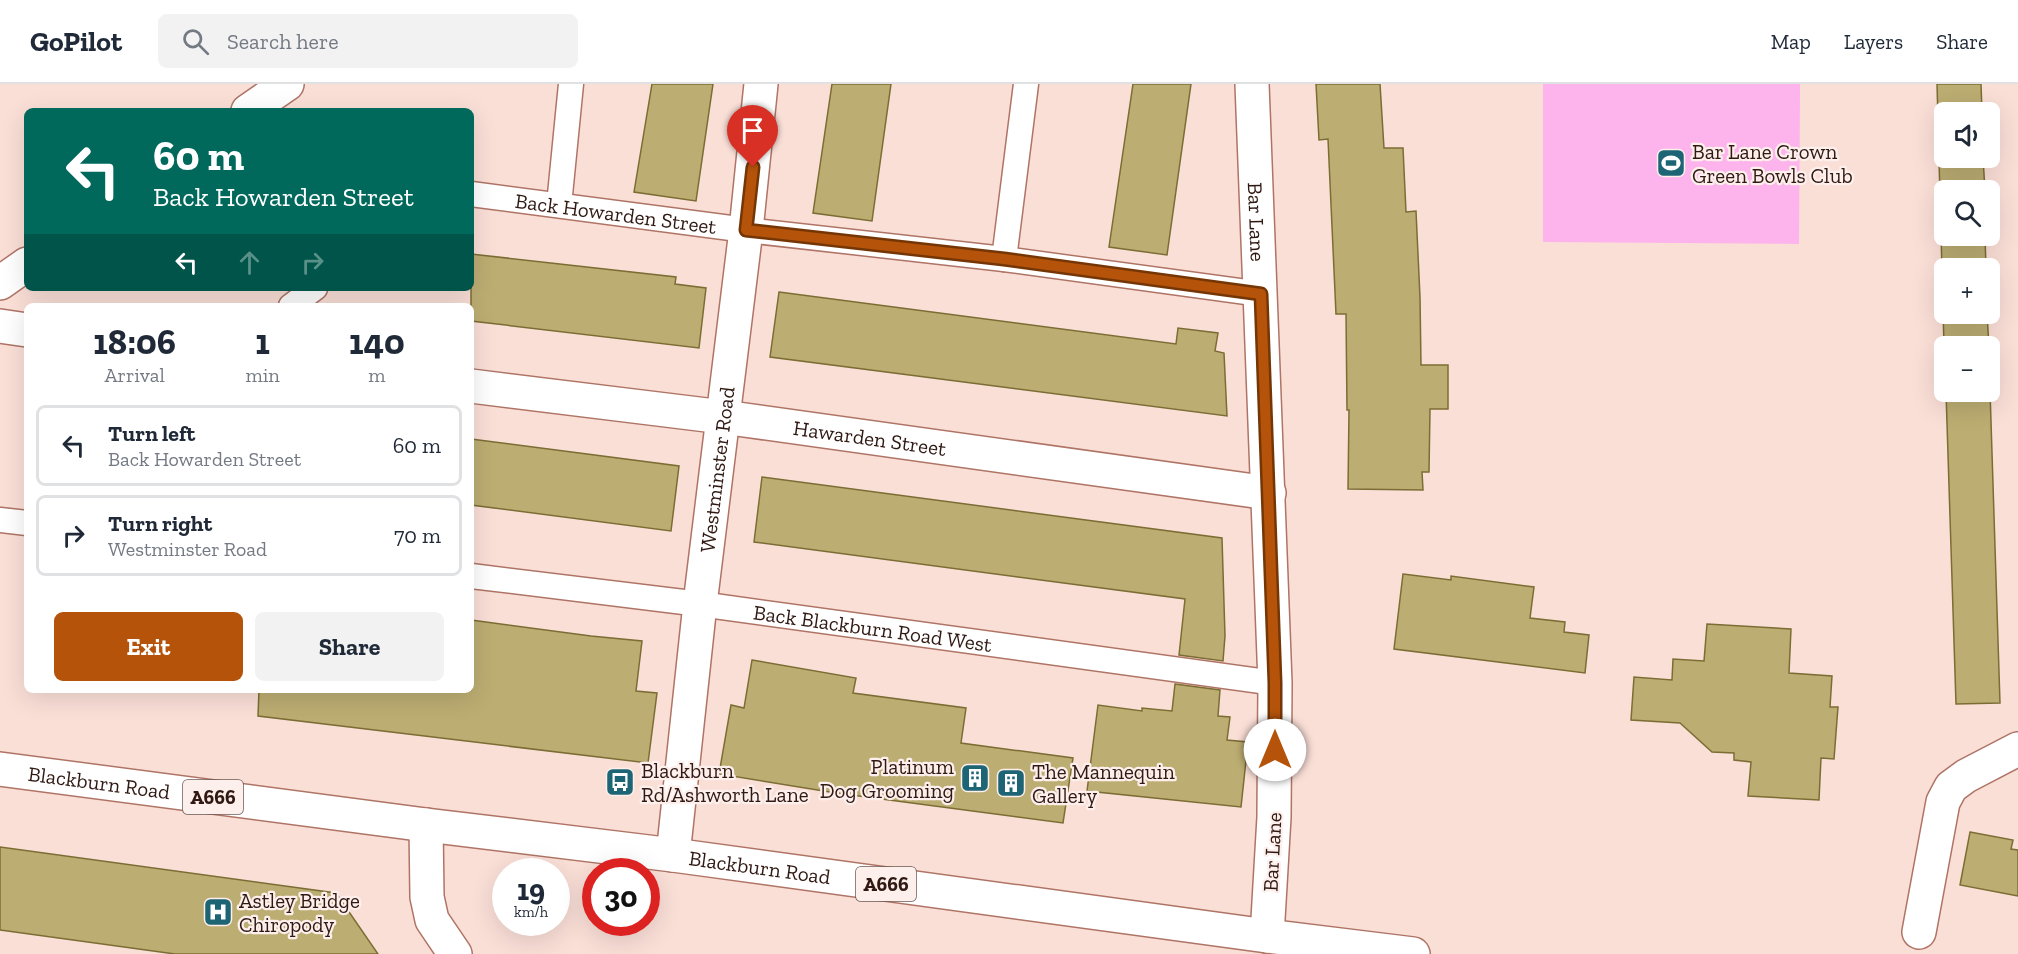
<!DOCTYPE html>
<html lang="en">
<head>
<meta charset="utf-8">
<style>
  body { margin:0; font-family:"Zilla Slab",serif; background:#f2f2f3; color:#1f2937; height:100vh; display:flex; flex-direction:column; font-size:22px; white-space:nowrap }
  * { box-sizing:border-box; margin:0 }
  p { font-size:20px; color:#747a83 }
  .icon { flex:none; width:33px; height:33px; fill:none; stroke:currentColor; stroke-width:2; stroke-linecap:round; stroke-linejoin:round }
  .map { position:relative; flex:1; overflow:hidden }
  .panel { position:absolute; left:24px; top:219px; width:450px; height:390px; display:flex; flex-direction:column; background:#fff; border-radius:9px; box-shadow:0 6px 24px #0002 }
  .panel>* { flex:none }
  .guide { position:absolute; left:24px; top:24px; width:450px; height:183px; border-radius:9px; box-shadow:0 6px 24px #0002; background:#00695c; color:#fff; overflow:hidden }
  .fabs { position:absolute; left:1934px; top:18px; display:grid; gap:12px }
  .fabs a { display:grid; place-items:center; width:66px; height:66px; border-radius:9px; background:#fff; box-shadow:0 6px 24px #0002; font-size:30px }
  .speed { position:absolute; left:492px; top:774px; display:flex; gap:12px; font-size:30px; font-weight:700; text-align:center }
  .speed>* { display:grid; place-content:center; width:78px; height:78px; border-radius:50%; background:#fff; box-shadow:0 6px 24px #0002; line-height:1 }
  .speed small { font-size:15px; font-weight:400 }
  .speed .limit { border:9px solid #d22; background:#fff; color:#111 }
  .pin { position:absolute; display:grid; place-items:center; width:51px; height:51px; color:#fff; margin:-62px -26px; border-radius:50% 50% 50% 0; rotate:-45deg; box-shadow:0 0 6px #0007 }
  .pin .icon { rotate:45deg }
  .me { position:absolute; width:66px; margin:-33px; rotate:0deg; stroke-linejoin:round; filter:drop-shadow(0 0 4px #0008) }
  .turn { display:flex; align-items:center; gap:21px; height:126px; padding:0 30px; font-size:27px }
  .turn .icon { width:78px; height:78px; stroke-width:2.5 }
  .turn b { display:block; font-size:42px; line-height:51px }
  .lanes { display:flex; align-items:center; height:57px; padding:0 30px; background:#0003; justify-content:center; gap:30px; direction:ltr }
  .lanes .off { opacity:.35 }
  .eta { display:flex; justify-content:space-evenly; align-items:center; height:102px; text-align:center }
  .eta b { font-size:36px; font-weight:800; line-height:42px }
  .cta { display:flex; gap:12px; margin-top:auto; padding:12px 30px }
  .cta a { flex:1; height:69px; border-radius:9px; background:#b45309; color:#fff; font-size:24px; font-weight:800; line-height:69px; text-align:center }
  .cta a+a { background:#f2f2f3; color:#1f2937 }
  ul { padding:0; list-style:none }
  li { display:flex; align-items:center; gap:18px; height:81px; margin:0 12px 9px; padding:0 18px; border:3px solid #e0e1e3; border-radius:9px }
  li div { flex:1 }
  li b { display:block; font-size:22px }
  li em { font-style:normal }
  header { display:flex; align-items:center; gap:36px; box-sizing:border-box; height:84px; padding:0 30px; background:#fff; border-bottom:2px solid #e0e1e3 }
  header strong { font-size:28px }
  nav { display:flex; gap:33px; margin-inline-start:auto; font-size:21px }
  .search { width:420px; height:54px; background:#f2f2f3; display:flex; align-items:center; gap:15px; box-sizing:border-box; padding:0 21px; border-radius:9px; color:#747a83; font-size:22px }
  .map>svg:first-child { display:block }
  .green { fill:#fdb3ec }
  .building { fill:#bcad72; stroke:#7c6d34; stroke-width:1.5 }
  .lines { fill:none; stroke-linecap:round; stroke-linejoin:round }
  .service-casing { stroke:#af7465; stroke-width:27 }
  .minor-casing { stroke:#af7465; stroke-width:36 }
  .trunk-casing { stroke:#af7465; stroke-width:36 }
  .service { stroke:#fff; stroke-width:24 }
  .minor { stroke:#fff; stroke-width:33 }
  .trunk { stroke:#fff; stroke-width:33 }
  .route-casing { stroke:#753606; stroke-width:15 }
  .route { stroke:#b45309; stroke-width:10 }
  .labels { text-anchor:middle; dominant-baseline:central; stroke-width:4.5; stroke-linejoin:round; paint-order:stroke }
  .shield { fill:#fdefec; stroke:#6e5954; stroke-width:1.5 }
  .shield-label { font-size:20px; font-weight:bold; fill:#301913 }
  .poi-label { font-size:21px; fill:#301913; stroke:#fdefec; text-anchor:start }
  .street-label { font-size:21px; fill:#301913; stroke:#fdefec }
</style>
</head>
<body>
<header>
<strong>GoPilot</strong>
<div class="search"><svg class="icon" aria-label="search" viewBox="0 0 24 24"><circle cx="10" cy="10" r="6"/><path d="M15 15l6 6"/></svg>Search here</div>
<nav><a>Map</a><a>Layers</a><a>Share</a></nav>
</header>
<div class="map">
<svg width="2018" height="870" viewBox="0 0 2018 870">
  <rect width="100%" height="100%" fill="#fadfd7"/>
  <!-- green -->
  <polygon class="green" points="1543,0 1800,0 1799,160 1543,158"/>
  <!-- building -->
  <g class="building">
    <polygon points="652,0 713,0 696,117 634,108"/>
    <polygon points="832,0 891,0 872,137 813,129"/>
    <polygon points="1133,0 1191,0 1167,171 1109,163"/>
    <polygon points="1316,0 1380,0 1384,64 1403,64 1406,128 1416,127 1420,213 1421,281 1448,281 1448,325 1430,325 1429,388 1422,388 1423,406 1348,405 1349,326 1347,326 1346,230 1336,230 1328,55 1319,56"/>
    <polygon points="1937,0 1981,0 1982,28 1944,28 1944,74 1983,74 1985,106 1944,106 1944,152 1985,152 1986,184 1944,184 1944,230 1987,230 1989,262 1944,262"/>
    <polygon points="471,170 676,193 675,200 706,204 699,264 471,237"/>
    <polygon points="779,208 1176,260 1178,244 1218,249 1215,267 1224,269 1227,332 770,273"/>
    <polygon points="1989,275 2000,619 1956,620 1946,308 1989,308"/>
    <polygon points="471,355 679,382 671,447 471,421"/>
    <polygon points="762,393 1222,454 1225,552 1223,577 1179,571 1185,515 754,458"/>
    <polygon points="1403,490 1451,496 1451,492 1534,503 1530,534 1565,538 1564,548 1589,551 1585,589 1394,565"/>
    <polygon points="471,536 591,552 642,557 636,607 657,609 648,679 258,632 259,606 471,606"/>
    <polygon points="1707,540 1791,545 1789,589 1832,592 1830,623 1838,623 1834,675 1821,674 1819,716 1748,712 1751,678 1734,676 1734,669 1712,668 1680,639 1631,636 1634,593 1672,596 1673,575 1704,577"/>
    <polygon points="752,576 856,594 853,609 966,624 961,659 1073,674 1063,739 836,709 719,690 731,621 744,624"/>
    <polygon points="1175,600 1220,606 1218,632 1230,633 1227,656 1248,658 1241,723 1087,707 1098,621 1142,627 1142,624 1172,627"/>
    <polygon points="1970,748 2013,756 2011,765 2018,766 2018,812 1960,801"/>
    <polygon points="0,763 336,809 378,870 175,870 0,846"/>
  </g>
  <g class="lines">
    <!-- service casing -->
    <g class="service-casing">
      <g id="service">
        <path id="s1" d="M471 110 746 146 1004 175 1261 210"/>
        <polyline points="559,121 571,0"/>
        <polyline points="1004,175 1026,0"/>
        <polyline points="291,222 315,204"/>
        <polyline points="0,436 27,439"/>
        <path id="s2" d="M471 492 700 520 1275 599"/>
      </g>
    </g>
    <!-- minor casing -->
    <g class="minor-casing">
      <g id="minor">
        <path id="s3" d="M1252 0 1275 599 1274 733 1267 852"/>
        <polyline points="248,27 287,0"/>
        <polyline points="0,199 27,180"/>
        <polyline points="0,242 27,246"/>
        <path id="s4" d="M471 302 723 333 1269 409"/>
        <polyline points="426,741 427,813 432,836 455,870"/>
        <path id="s5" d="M673 771 700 520 746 146 761 0"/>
        <polyline points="1919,848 1943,718 1951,703 1966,692 2018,665"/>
      </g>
    </g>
    <!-- trunk casing -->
    <g class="trunk-casing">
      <g id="trunk">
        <path id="s6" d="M0 685 426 741 673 771 1267 852 1413 870"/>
      </g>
    </g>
    <!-- service -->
    <use href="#service" class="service"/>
    <!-- minor -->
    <use href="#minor" class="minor"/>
    <!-- trunk -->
    <use href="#trunk" class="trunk"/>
  </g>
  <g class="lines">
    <!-- route casing -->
    <g class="route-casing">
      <polyline id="route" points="753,83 746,146 1004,175 1261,210 1275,599 1275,666"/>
    </g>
    <!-- route -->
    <use href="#route" class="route"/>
  </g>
  <!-- icons -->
  <defs>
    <g id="stadium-square" transform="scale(1.5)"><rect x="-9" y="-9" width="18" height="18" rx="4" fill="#1d6574" stroke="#fdefec"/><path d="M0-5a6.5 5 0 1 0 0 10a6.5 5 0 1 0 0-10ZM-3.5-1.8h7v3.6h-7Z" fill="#fff"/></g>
    <g id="building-square" transform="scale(1.5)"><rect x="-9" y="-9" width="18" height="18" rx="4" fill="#1d6574" stroke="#fdefec"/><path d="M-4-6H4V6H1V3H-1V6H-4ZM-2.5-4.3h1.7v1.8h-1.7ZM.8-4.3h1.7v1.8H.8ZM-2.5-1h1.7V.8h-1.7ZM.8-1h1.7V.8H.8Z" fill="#fff"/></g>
    <g id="bus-square" transform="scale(1.5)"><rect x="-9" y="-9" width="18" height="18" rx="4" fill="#1d6574" stroke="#fdefec"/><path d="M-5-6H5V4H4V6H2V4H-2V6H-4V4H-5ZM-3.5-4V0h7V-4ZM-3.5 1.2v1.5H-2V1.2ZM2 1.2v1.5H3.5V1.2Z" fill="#fff"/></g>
    <g id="hospital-square" transform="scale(1.5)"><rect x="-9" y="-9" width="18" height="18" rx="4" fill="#1d6574" stroke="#fdefec"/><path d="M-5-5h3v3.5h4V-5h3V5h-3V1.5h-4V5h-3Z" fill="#fff"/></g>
  </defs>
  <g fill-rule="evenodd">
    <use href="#stadium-square" x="1671" y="79"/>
    <use href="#building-square" x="975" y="694"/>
    <use href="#bus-square" x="620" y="698"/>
    <use href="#building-square" x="1011" y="699"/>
    <use href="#hospital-square" x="218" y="828"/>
  </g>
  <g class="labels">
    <!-- shield labels -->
    <g class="shield">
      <rect x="183" y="696" width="60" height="34" rx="4.5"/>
      <rect x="856" y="783" width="60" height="34" rx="4.5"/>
    </g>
    <g class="shield-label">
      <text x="213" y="713">A666</text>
      <text x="886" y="800">A666</text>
    </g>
    <!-- poi labels -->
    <g class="poi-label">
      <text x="1692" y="67">Bar Lane Crown<tspan x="1692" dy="24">Green Bowls Club</tspan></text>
      <text x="954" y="682" text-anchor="end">Platinum<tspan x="954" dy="24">Dog Grooming</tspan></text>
      <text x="641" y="686">Blackburn<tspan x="641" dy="24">Rd/Ashworth Lane</tspan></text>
      <text x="1032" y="687">The Mannequin<tspan x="1032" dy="24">Gallery</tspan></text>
      <text x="239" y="816">Astley Bridge<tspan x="239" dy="24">Chiropody</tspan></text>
    </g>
    <!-- street labels -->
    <g class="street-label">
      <text stroke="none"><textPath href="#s1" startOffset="146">Back Howarden Street</textPath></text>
      <text stroke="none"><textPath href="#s3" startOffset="138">Bar Lane</textPath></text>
      <text stroke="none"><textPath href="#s4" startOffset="402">Hawarden Street</textPath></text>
      <text stroke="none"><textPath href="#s5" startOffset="388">Westminster Road</textPath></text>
      <text stroke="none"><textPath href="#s2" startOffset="405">Back Blackburn Road West</textPath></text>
      <text stroke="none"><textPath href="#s6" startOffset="100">Blackburn Road</textPath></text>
      <text transform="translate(1272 768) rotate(-87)">Bar Lane</text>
      <text stroke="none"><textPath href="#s6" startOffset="766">Blackburn Road</textPath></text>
    </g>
  </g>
</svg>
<div class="fabs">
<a><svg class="icon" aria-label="sound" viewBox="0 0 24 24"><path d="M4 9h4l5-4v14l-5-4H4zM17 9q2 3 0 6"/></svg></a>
<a><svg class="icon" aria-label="search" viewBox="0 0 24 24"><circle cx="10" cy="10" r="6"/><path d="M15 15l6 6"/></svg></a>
<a>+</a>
<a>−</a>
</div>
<div class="speed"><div>19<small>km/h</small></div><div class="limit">30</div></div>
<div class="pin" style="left:753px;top:83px;background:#d93025"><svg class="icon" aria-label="arrive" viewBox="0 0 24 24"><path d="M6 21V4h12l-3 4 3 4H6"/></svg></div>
<svg class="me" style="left:1275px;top:666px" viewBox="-20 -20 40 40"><circle r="19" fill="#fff"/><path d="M0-13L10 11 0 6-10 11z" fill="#b45309"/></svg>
<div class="guide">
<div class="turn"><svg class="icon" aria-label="left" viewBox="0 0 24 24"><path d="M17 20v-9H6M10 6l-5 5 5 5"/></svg><div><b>60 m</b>Back Howarden Street</div></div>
<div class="lanes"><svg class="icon" aria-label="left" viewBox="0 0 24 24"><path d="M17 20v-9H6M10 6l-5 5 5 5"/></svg><svg class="icon off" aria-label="ahead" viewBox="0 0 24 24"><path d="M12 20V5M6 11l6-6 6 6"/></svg><svg class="icon off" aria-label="right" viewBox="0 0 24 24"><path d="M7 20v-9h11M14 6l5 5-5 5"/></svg></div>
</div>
<section class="panel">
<div class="eta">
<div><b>18:06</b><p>Arrival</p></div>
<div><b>1</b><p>min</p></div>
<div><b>140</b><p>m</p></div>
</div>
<ul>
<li><svg class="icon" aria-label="left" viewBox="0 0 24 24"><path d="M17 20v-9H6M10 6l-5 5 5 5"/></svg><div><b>Turn left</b><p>Back Howarden Street</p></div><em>60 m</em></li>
<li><svg class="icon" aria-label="right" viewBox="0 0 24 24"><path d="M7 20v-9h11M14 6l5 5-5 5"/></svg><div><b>Turn right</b><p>Westminster Road</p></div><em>70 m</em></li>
</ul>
<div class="cta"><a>Exit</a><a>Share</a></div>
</section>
</div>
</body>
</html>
